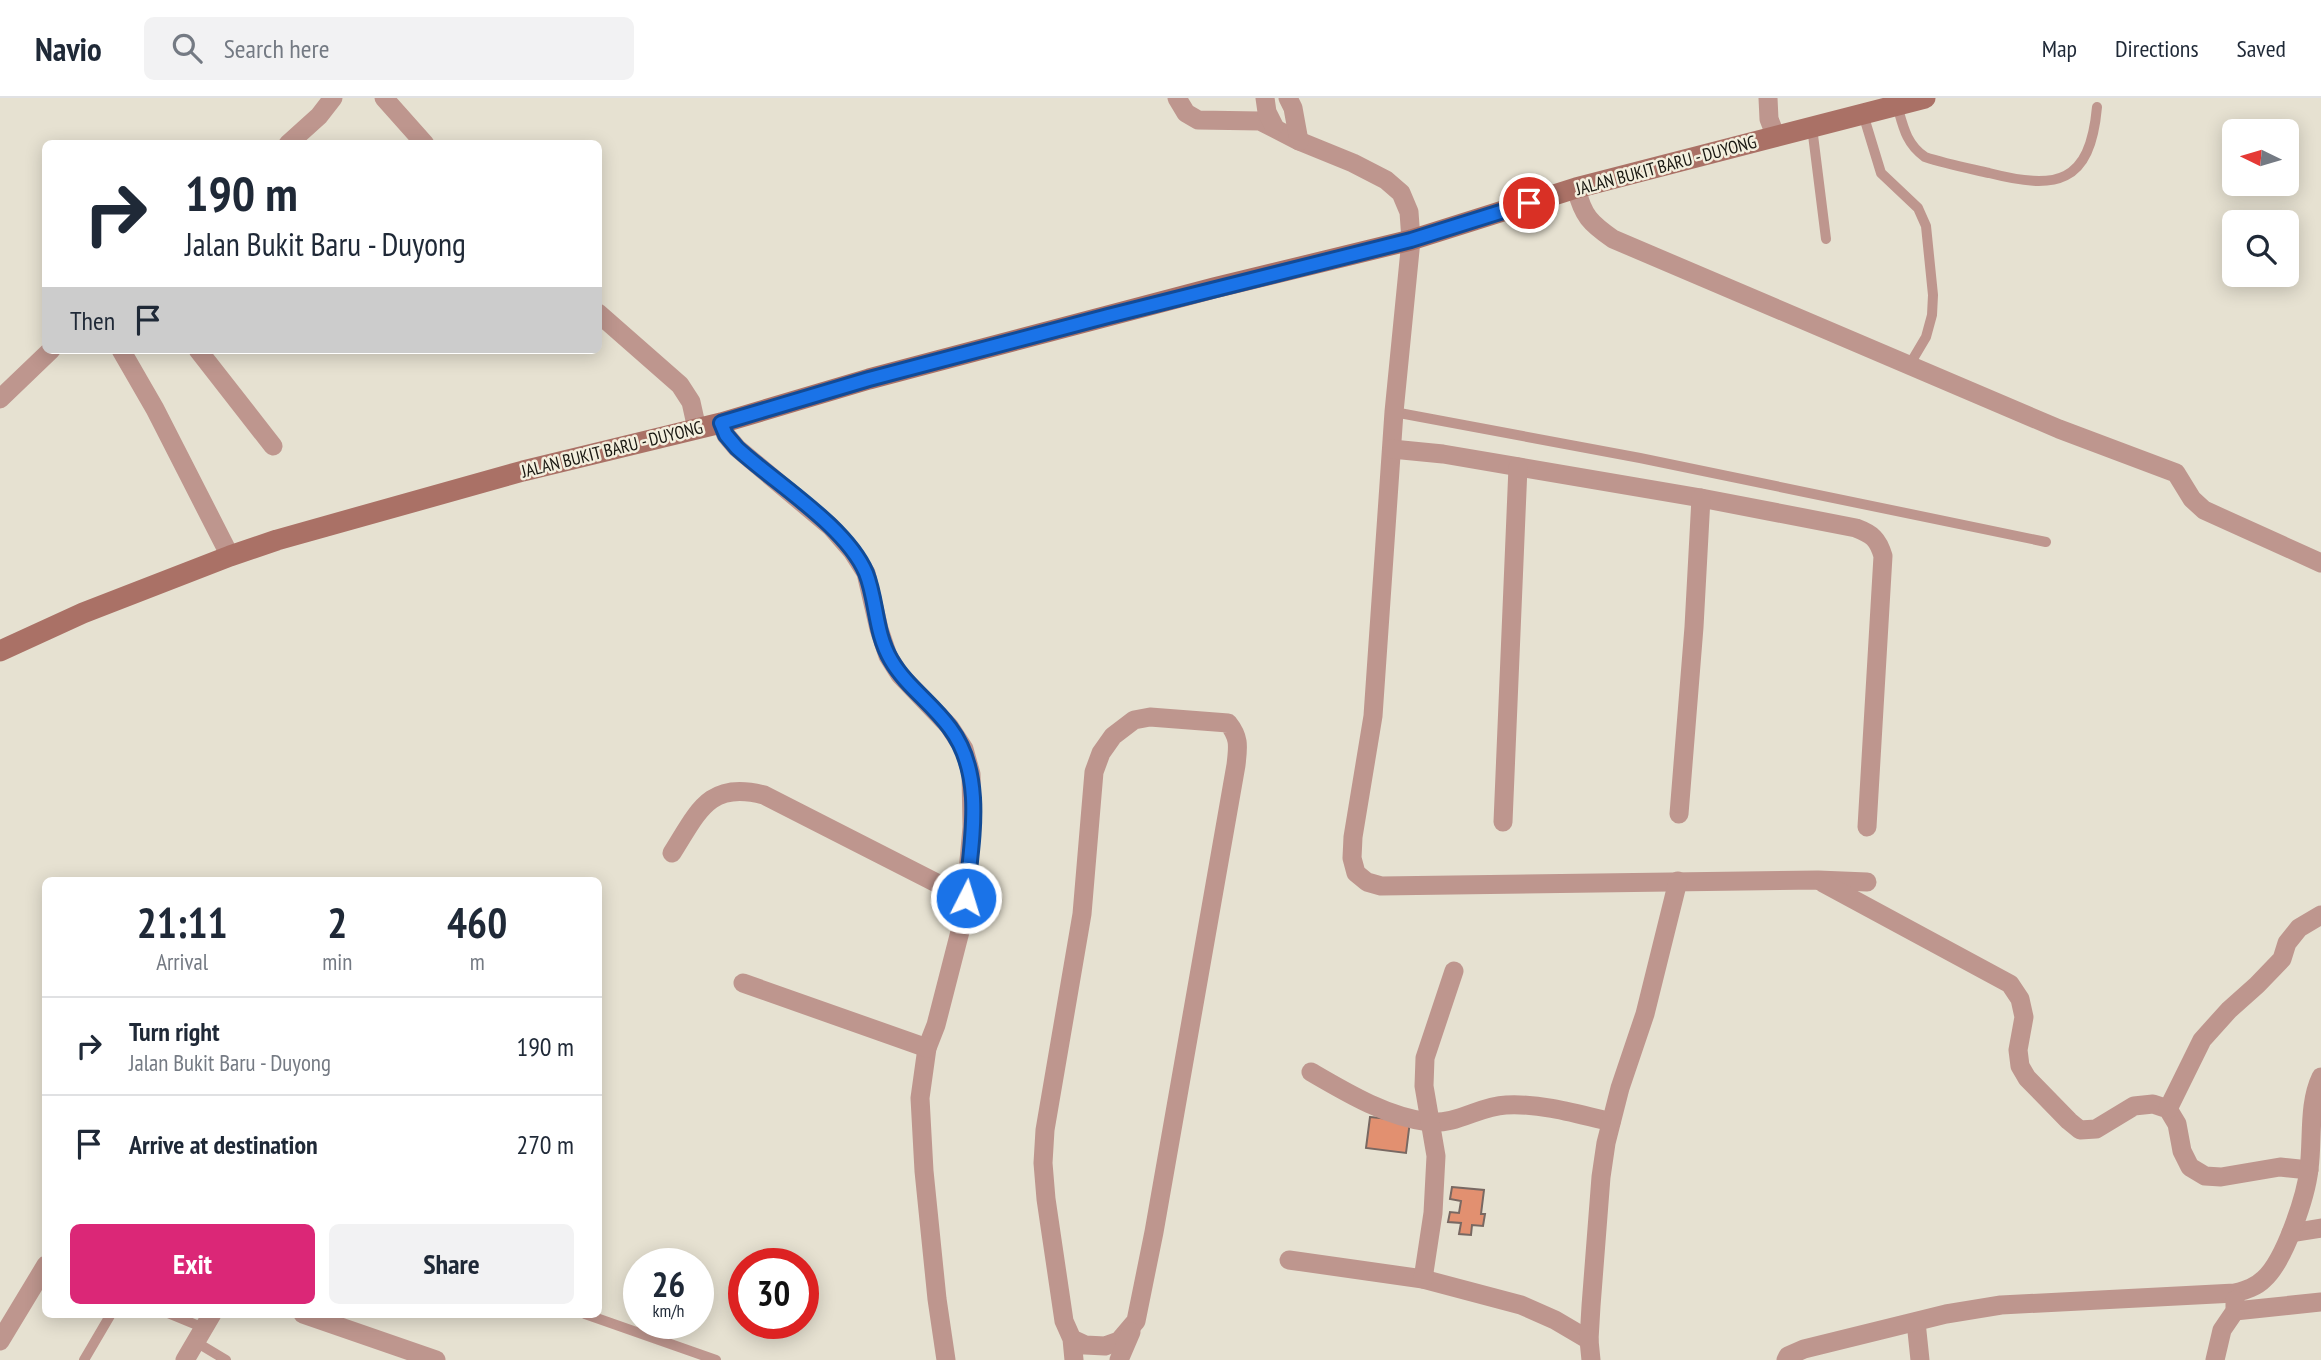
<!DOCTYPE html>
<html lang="en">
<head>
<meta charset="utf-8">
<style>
  body { margin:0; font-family:"PT Sans Narrow",sans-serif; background:#f2f2f3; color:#1f2937; height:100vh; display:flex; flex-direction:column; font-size:26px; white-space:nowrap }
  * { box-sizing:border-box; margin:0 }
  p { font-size:23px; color:#747a83 }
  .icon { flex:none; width:38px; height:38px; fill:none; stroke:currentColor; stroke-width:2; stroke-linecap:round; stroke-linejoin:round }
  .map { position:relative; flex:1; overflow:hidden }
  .panel { position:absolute; left:42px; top:779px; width:560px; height:441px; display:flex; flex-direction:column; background:#fff; border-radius:10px; box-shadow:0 4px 18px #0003 }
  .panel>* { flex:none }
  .hud { position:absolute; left:42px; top:42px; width:560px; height:214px; border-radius:10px; box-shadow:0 4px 18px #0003; background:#fff; color:#1f2937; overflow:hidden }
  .needle { width:46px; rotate:275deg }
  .fabs { position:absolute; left:2222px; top:21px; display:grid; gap:14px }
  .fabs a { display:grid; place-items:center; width:77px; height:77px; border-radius:10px; background:#fff; box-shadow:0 4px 18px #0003; font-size:35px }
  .speed { position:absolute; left:623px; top:1150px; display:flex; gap:14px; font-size:35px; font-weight:700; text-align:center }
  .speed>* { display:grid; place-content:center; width:91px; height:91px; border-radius:50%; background:#fff; box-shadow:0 4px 18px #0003; line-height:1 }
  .speed small { font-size:18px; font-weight:400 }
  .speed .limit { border:10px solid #d22; background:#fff; color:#111 }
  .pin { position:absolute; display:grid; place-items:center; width:60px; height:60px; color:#fff; margin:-30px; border:4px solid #fff; border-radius:50%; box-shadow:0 2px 7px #0007 }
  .me { position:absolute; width:77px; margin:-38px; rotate:5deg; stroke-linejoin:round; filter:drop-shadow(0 0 5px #0008) }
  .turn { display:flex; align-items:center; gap:24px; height:147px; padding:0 28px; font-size:32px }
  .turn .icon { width:91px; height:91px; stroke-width:2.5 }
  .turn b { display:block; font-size:49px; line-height:60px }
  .then { display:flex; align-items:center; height:66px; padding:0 28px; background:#0003; gap:14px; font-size:26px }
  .eta { display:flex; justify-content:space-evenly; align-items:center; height:119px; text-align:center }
  .eta b { font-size:42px; font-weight:700; line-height:49px }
  .cta { display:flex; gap:14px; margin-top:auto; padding:14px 28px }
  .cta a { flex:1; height:80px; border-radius:10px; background:#db2777; color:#fff; font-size:28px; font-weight:700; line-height:80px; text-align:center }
  .cta a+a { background:#f2f2f3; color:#1f2937 }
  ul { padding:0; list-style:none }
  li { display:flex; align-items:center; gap:21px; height:98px; padding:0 28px; border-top:2px solid #e0e1e3 }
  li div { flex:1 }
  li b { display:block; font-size:26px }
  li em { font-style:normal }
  header { display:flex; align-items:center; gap:42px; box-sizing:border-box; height:98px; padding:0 35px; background:#fff; border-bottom:2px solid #e0e1e3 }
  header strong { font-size:33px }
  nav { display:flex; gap:38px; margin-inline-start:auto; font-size:24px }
  .search { width:490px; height:63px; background:#f2f2f3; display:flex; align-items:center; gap:18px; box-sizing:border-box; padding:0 24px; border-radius:10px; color:#747a83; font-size:26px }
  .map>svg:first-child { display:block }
  .building { fill:#e29070; stroke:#786862; stroke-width:2 }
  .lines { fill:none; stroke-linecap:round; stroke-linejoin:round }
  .lane { stroke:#be968e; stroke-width:10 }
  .street { stroke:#be968e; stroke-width:19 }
  .secondary { stroke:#aa7166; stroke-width:21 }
  .route-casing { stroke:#114b97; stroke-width:18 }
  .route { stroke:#1a73e8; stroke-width:12 }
  .labels { text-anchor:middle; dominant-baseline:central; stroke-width:5; stroke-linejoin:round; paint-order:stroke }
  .street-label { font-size:18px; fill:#191711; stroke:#f3efde }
</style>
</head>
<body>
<header>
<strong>Navio</strong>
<div class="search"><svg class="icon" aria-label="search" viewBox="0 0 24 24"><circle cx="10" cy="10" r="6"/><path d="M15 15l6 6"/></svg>Search here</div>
<nav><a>Map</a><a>Directions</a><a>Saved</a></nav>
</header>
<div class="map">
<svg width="2321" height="1262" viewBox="0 0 2321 1262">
  <rect width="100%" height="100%" fill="#e6e1d1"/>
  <!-- building -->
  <g class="building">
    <polygon points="1370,1019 1410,1023 1406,1055 1366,1050"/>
    <polygon points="1452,1089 1484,1092 1481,1116 1485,1116 1483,1128 1472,1127 1471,1137 1459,1136 1461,1125 1448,1124 1450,1114 1459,1115 1461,1103 1450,1101"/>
  </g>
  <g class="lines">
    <!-- lane -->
    <g class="lane">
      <path d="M1897 7C1903 28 1906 46 1925 59 1946 66 1967 70 1989 75 2056 92 2090 87 2097 9"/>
      <polyline points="1863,16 1881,75 1918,110 1926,128 1933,197 1932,217 1926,239 1910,266"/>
      <polyline points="1812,29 1826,141"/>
      <polyline points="1394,314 1640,360 2046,444"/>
      <polyline points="170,1216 204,1230"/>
      <polyline points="585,1216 716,1262"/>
      <polyline points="196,1244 226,1262"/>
      <polyline points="84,1262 111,1216"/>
    </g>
    <!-- street -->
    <g class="street">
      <polyline points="384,0 425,46"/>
      <polyline points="1177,0 1186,15 1198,22 1260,23 1299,43 1353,65 1386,82 1401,95 1409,114 1411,142 1394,314 1373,618 1353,739 1352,760 1356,775 1367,784 1381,788 1818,782 1867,784"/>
      <polyline points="1265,0 1267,14 1274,28"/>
      <polyline points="1288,0 1293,10 1299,43"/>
      <polyline points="1768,0 1769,21 1776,39"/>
      <polyline points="288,46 319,18 333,0"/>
      <path d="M1576 90C1583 118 1590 125 1613 141L2059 331 2176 375 2192 401 2204 412 2321 465"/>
      <polyline points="598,215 680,287 691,304 697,331"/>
      <polyline points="121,252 155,311 230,458"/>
      <polyline points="198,252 273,348"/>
      <polyline points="0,301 51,252"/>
      <polyline points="721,325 726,337 737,350 831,429 852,453 866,475 879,531 888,558 900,577 949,628 964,651 971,676 972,729 964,818 936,927 927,950 920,1000 924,1073 937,1201 946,1262"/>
      <path d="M1392 351 1443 356 1701 400 1856 430C1872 436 1878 441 1883 458L1867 729"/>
      <polyline points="1679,716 1694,529 1701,400"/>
      <polyline points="1503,724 1518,369"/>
      <path d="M672 755C698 714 709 682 764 697L966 800"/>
      <polyline points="1823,785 2010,886 2020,901 2024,919 2018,952 2020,968 2027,980 2069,1023 2080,1032 2096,1031 2134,1008 2153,1006 2168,1011 2177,1026 2182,1053 2190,1069 2205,1078 2221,1079 2280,1069 2309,1072"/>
      <polyline points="743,885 927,950"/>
      <path d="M1311 974C1347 995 1387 1019 1429 1024 1457 1027 1479 1008 1506 1007 1541 1005 1578 1016 1611 1024"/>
      <polyline points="2168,1011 2202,942 2229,912 2257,887 2282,861 2287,845 2299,830 2321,817"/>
      <polyline points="2291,1135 2321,1130"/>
      <polyline points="1289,1162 1423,1181 1521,1207 1555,1222 1589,1242"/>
      <polyline points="1423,1181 1433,1115 1436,1058 1424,988 1425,960 1454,873"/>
      <polyline points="2235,1213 2321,1204"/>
      <polyline points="303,1216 436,1262"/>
      <polyline points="1916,1224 1920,1262"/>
      <path d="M1072 1241 1085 1247 1105 1248 1119 1243 1136 1223 1154 1134 1236 667C1238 649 1240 640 1228 625L1150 619 1134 622 1113 638 1101 655 1094 674 1082 816 1045 1032 1043 1065 1046 1101 1064 1223 1072 1241 1074 1262"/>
      <polyline points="0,1243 46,1167"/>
      <polyline points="185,1262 212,1216"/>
      <polyline points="1119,1262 1131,1234"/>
      <polyline points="1591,1262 1589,1242 1591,1208 1601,1079 1606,1045 1620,990 1645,916 1678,783"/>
      <path d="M1786 1262 1788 1258 1804 1251 1946 1216 2001 1207 2235 1195C2246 1192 2256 1189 2264 1181 2285 1162 2306 1098 2309 1071 2313 1041 2308 1006 2321 979"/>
      <polyline points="2215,1262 2222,1232 2235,1213 2235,1202"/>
    </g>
    <!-- secondary -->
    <polyline class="secondary" points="0,553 83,515 230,458 277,442 523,373 721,325 869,281 1214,190 1411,142 1576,90 1925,0"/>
  </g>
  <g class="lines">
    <!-- route casing -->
    <g class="route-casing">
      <path id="route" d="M966 800C971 745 986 678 950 630 932 605 906 588 891 562 875 535 877 503 866 475 846 428 775 385 737 350L726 337 721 325 869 281 1108 218 1411 142 1529 105"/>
    </g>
    <!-- route -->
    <use href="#route" class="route"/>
  </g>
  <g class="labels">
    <!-- street labels -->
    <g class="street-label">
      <text transform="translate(1666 67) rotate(-15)">JALAN BUKIT BARU - DUYONG</text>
      <text transform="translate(612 351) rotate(-14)">JALAN BUKIT BARU - DUYONG</text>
    </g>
  </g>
</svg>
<div class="fabs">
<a><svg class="needle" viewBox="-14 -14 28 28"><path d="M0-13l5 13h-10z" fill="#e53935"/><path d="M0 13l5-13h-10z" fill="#747a83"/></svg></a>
<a><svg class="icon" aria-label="search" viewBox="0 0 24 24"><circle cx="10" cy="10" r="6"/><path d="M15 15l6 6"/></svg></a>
</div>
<div class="speed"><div>26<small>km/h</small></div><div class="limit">30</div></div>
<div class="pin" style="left:1529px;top:105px;background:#d93025"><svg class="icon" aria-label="arrive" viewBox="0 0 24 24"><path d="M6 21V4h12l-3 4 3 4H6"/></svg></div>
<svg class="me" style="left:966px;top:800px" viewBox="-20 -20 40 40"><circle r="17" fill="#1a73e8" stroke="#fff" stroke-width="3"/><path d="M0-11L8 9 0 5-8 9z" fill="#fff"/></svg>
<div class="hud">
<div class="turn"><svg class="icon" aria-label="right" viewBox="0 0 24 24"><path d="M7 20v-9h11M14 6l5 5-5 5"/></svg><div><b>190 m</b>Jalan Bukit Baru - Duyong</div></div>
<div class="then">Then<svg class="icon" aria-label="arrive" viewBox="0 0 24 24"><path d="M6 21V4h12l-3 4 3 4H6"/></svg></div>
</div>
<section class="panel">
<div class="eta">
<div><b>21:11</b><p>Arrival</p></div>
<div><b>2</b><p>min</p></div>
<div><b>460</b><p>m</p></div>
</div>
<ul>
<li><svg class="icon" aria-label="right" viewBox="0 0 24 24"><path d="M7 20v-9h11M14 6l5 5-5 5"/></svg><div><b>Turn right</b><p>Jalan Bukit Baru - Duyong</p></div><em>190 m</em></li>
<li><svg class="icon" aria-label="arrive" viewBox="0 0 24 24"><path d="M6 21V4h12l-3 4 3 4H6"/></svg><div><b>Arrive at destination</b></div><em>270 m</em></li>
</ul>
<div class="cta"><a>Exit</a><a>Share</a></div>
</section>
</div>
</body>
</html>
